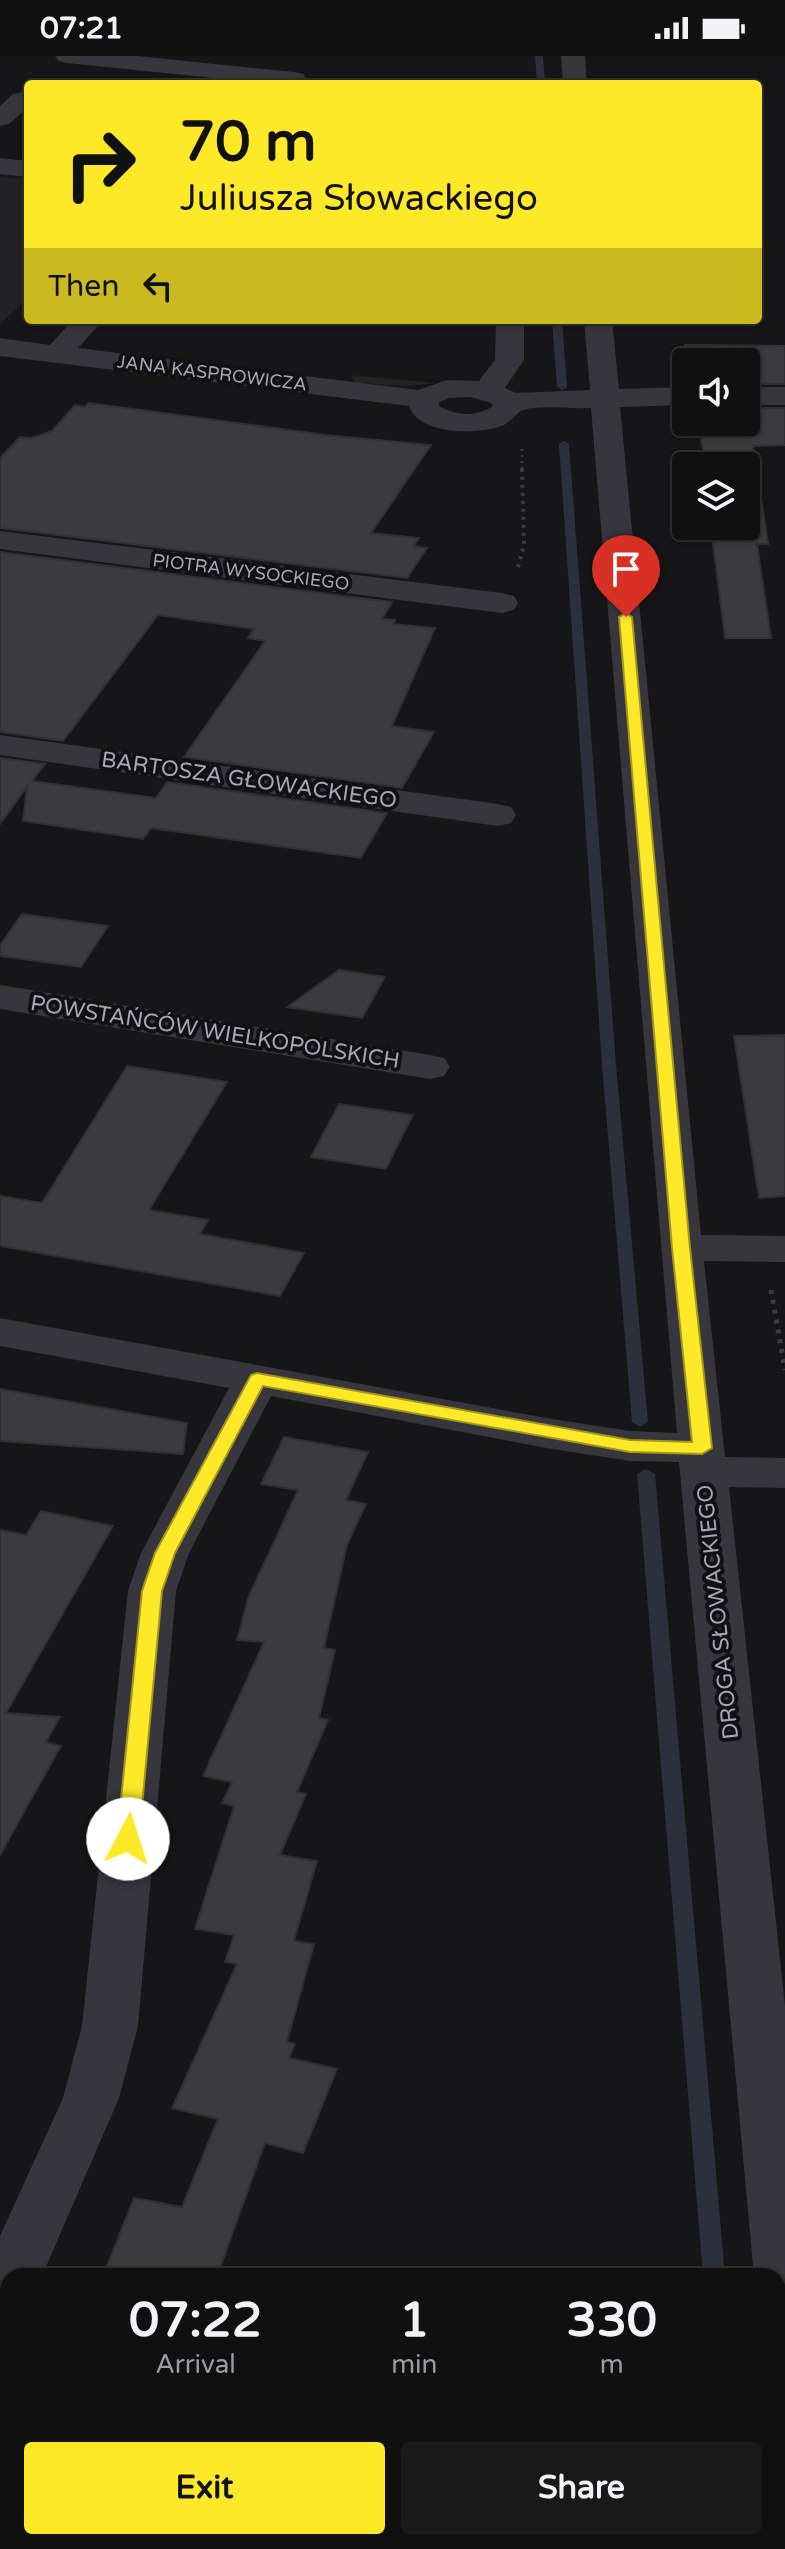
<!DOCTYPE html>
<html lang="en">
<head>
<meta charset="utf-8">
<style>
  body { margin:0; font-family:"Varela Round",sans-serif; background:#19191a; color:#f1f3f6; height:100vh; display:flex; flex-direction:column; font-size:30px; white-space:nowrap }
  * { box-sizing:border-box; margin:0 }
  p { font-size:26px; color:#9c9d9f }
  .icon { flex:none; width:44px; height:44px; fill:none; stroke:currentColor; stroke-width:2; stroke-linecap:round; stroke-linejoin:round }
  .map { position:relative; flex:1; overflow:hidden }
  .sheet { position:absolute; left:0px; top:2212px; width:786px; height:282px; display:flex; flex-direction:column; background:#101011; border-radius:24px 24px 0 0; box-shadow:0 2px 6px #0004,0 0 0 2px #303031 }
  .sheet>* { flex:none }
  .guide { position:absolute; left:24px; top:24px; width:738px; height:244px; border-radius:8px; box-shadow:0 2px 6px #0004,0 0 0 2px #303031; background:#fde928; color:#111; overflow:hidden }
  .tools { position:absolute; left:672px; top:292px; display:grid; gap:16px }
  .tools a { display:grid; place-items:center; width:88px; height:88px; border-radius:8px; background:#101011; box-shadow:0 2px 6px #0004,0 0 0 2px #303031; font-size:40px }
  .pin { position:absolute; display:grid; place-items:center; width:68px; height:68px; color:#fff; margin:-82px -34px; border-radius:50% 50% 50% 0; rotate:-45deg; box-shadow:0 0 8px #0007 }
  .pin .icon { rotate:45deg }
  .me { position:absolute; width:88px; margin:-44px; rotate:5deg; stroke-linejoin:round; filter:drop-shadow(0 0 6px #0008) }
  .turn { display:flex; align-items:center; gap:28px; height:168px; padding:0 24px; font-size:36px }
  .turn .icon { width:104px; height:104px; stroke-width:2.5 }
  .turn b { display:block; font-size:56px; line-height:68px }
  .then { display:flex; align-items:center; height:76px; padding:0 24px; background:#0003; gap:16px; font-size:30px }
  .eta { display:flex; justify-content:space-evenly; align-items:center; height:136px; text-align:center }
  .eta b { font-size:48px; font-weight:800; line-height:56px }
  .primary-button { display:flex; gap:16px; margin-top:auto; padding:16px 24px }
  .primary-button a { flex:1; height:92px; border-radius:8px; background:#fde928; color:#111; font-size:32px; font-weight:800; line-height:92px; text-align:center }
  .primary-button a+a { background:#19191a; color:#f1f3f6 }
  .status { display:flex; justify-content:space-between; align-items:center; height:56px; padding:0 40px; background:#101011; direction:ltr }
  .status svg { height:22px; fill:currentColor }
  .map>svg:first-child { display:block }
  .built { fill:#222124 }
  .green { fill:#1d2620 }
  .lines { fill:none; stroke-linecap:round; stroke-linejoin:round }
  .stream { fill:#2b303c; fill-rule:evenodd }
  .building { fill:#3a3a3f; stroke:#302f33; stroke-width:2 }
  .path-far2 { stroke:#3c3c44; stroke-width:3; stroke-dasharray:2 4; stroke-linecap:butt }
  .path-far1 { stroke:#3c3c44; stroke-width:4; stroke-dasharray:3 5; stroke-linecap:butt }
  .path { stroke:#3c3c44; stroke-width:5; stroke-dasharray:4 6; stroke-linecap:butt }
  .minor { fill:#37363d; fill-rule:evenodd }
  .route { fill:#fde928; stroke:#a4971a; stroke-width:2 }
  .labels { text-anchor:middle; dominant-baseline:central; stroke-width:8; stroke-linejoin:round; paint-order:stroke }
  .far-street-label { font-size:18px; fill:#a6a7b8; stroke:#111012 }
  .street-label { font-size:22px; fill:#a6a7b8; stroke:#111012 }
</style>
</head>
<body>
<div class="status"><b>07:21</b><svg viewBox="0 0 49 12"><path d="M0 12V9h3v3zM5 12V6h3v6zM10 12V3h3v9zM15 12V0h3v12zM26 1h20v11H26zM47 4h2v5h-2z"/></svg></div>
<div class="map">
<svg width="785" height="2493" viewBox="0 0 785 2493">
  <rect width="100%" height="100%" fill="#161517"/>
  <!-- built -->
  <polygon class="built" points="0,121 28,124 28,243 0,267"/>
  <!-- green -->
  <polygon class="green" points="350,319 438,327 407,330 356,327"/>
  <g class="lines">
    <!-- stream -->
    <g class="stream">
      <polygon points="535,0 543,0 545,28 537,28"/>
      <polygon points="552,264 562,264 567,331 562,334 557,331"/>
      <polygon points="564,385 569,388 616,1009 648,1366 640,1371 632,1366 602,1009 559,388"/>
      <polygon points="646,1413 655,1418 725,2220 703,2220 637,1418"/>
      <rect x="725" y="2486" width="24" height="7"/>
    </g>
  </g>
  <!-- building -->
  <g class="building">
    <polygon points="685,289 785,290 785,328 746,328 746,306 687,306"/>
    <polygon points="89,347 326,379 431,389 371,477 419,482 414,490 427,492 407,522 0,472 0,402 20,381 32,382 52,375 75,349 85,351"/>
    <polygon points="746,352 785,352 785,389 753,390 768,488 757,488 771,582 725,582 711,472 746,470 746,410 707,410 697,366 746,366"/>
    <polygon points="0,496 392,546 382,563 395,564 393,568 435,572 392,670 434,676 402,732 184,701 265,585 248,582 254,573 158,559 63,685 0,676"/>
    <polygon points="0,702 45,708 32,725 156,742 167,726 387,757 361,802 151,772 143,783 23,765 27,731 0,768"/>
    <polygon points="22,858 64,864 108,870 81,911 0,900 0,889"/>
    <polygon points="339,914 385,921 362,962 287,951"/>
    <polygon points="785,979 785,1140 759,1142 734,980"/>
    <polygon points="127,1010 227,1026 149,1154 208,1164 200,1178 304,1197 280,1240 0,1190 0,1140 42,1147"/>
    <polygon points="339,1048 413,1059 386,1113 311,1101"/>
    <polygon points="0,1333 187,1367 183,1398 0,1385"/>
    <polygon points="284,1381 368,1396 346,1444 366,1448 347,1489 324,1592 335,1594 319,1662 328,1664 297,1736 306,1738 280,1799 317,1805 294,1885 314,1888 287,1986 295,1988 289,2002 337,2013 303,2097 265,2087 217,2220 103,2220 134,2142 182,2151 218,2063 172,2052 237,1908 225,1906 234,1879 195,1873 234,1750 222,1747 232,1726 203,1720 264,1586 237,1584 248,1542 298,1434 261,1428"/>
    <polygon points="41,1455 113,1470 6,1657 60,1661 46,1686 61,1690 0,1799 0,1474 26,1479"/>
  </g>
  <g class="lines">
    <!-- path-far2 -->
    <polyline class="path-far2" points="522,393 522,413"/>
    <!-- path-far1 -->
    <polyline class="path-far1" points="518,511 524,489 522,411"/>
    <!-- path -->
    <polyline class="path" points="771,1234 785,1314"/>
    <!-- minor -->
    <g class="minor">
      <polygon points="55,0 137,0 294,16 303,18 306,23 303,28 272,28 67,7 59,5"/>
      <polygon points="561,0 585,0 587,28 563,28"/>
      <polygon points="22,36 28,37 28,51 9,68 0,70 0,50 13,38"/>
      <polygon points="0,102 28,105 28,121 0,118"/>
      <path d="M73 264H103L78 292 418 334 447 324 479 325 495 304 496 264H524V304L505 332 516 337 590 334 584 264H612L619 333 686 331V349L620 351 701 1179 785 1180V1206L704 1205 725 1401 785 1402V1432L729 1431 785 1950V2251L778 2248V2220H754L679 1406 630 1405 552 1393 271 1340 189 1497 176 1535 138 1970 119 2042 42 2220H8V2243L0 2240V2180L63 2042 82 1970 128 1535 141 1497 229 1332 0 1290V1262L552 1363 630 1375 677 1377 591 352C574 353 538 349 523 354 517 357 511 365 504 369 480 379 419 380 409 350L0 300V282L50 289ZM471 341 491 347 493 350C476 361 456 360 439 350V346L449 342Z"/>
      <rect x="746" y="331" width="39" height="18"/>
      <polygon points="0,475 502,537 514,540 518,547 514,554 502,557 0,493"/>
      <polygon points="0,679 498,748 511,751 516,759 511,767 498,770 0,699"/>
      <polygon points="0,929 430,999 444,1002 450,1011 444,1020 430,1023 0,953"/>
    </g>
  </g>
  <!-- route -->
  <polygon class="route" points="626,557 632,561 690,1192 712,1392 702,1398 630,1396 263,1330 175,1497 162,1535 139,1783 136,1789 120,1789 117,1783 142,1535 155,1497 251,1319 257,1317 630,1384 692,1386 672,1192 619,561"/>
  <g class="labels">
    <!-- far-street labels -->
    <g class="far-street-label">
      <text transform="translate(212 317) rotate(7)">JANA KASPROWICZA</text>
      <text transform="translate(251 516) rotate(7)">PIOTRA WYSOCKIEGO</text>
    </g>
    <!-- street labels -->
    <g class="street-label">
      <text transform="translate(249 724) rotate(8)">BARTOSZA GŁOWACKIEGO</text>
      <text transform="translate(215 976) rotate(9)">POWSTAŃCÓW WIELKOPOLSKICH</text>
      <text transform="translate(718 1556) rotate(-96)">DROGA SŁOWACKIEGO</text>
    </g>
  </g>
</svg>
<div class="tools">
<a><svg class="icon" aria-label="sound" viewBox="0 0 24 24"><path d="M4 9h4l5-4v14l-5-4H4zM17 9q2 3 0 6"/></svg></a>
<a><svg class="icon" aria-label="layers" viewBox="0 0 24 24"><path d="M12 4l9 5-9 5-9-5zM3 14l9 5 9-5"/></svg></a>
</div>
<div class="pin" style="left:626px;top:561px;background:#d93025"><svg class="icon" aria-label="arrive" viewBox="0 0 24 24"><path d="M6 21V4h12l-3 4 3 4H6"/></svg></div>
<svg class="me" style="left:128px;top:1783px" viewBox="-20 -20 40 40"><circle r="19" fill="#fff"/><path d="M0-13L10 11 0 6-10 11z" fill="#fde928"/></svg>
<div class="guide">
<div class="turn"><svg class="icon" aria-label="right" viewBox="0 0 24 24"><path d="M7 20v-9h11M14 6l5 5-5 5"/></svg><div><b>70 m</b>Juliusza Słowackiego</div></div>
<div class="then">Then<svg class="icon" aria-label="left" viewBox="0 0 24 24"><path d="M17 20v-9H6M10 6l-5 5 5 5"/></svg></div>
</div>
<section class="sheet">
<div class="eta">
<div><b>07:22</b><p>Arrival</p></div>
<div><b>1</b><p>min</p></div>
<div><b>330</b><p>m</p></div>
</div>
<div class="primary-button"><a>Exit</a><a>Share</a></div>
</section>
</div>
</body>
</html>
